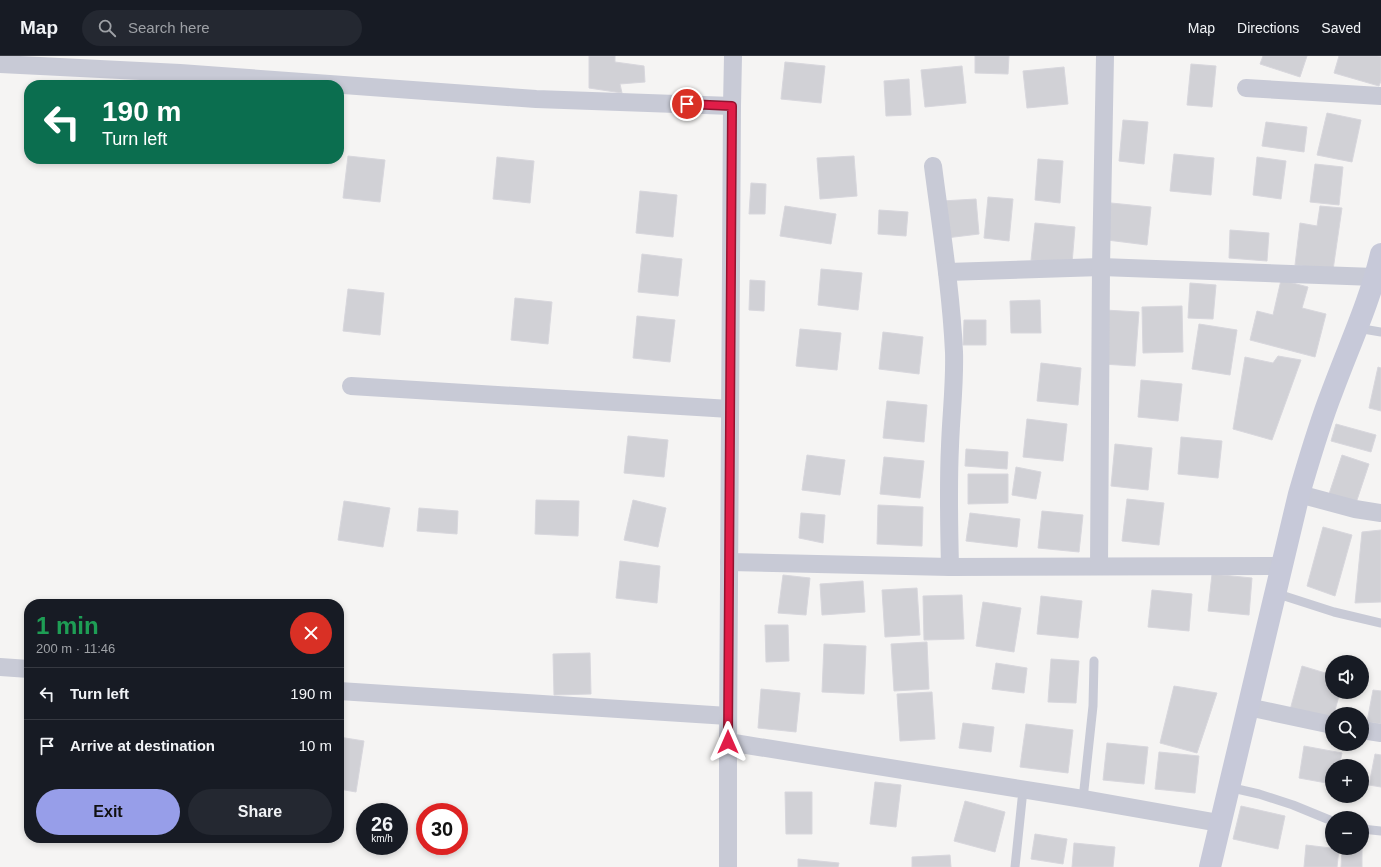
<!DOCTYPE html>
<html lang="en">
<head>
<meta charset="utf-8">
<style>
  body { margin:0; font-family:Arial,sans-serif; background:#242831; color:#f1f3f6; height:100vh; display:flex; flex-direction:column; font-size:15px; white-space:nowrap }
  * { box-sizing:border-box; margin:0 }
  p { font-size:13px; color:#9ea1a6 }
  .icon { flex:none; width:22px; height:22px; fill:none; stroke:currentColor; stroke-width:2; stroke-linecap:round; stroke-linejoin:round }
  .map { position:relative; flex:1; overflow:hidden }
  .details { position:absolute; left:24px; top:543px; width:320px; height:244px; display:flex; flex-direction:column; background:#171b24; border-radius:16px; box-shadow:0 2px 6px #0003 }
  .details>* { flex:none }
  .banner { position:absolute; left:24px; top:24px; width:320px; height:84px; border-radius:16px; box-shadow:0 2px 6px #0003; background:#0b6e4f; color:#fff; overflow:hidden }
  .fabs { position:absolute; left:1325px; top:599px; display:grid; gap:8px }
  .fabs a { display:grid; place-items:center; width:44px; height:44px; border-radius:50%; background:#171b24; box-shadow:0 2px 6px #0003; font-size:20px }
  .speed { position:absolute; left:356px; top:747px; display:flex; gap:8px; font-size:20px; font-weight:700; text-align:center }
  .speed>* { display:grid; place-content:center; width:52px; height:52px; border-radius:50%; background:#171b24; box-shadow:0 2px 6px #0003; line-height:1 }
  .speed small { font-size:10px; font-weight:400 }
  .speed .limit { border:6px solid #d22; background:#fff; color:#111 }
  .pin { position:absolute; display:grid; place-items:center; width:34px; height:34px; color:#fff; margin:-17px; border:2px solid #fff; border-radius:50%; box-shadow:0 1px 4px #0007 }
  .me { position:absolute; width:44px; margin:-22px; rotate:0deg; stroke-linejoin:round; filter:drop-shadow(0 0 3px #0008) }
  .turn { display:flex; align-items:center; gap:14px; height:84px; padding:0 12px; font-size:18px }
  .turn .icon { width:52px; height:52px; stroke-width:2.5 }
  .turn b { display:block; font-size:28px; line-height:34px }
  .round { display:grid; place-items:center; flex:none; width:42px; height:42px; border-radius:21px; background:#242831 }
  .headline { display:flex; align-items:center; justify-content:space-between; height:68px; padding:0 12px }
  h1 { font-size:24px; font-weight:600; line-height:30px; color:#1e9e55 }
  .primary-button { display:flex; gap:8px; margin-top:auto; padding:8px 12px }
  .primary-button a { flex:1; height:46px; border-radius:24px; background:#979ee9; color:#111; font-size:16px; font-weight:600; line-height:46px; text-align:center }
  .primary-button a+a { background:#242831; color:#f1f3f6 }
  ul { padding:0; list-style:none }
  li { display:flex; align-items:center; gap:12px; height:52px; padding:0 12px; border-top:1px solid #363941 }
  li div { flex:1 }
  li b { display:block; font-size:15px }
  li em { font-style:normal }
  header { display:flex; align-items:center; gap:24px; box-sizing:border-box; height:56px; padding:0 20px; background:#171b24; border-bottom:1px solid #363941 }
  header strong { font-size:19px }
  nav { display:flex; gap:22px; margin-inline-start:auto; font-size:14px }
  .search { width:280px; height:36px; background:#242831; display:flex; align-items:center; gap:10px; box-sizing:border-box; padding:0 14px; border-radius:22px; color:#9ea1a6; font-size:15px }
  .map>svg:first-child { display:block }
  .building { fill:#d1d1d6; stroke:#d8d7dd }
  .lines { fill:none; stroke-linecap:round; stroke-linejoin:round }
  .lane { stroke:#c8cad6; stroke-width:9 }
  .street { stroke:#c8cad6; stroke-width:18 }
  .secondary { stroke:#c7c9d9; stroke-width:22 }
  .route-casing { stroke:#92132f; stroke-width:10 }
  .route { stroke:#e11d48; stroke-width:7 }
</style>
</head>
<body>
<header>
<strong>Map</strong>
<div class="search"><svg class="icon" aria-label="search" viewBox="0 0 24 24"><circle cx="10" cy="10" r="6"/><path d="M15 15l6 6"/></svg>Search here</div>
<nav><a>Map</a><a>Directions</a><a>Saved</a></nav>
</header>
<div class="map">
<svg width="1381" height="811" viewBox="0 0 1381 811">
  <rect width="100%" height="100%" fill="#f5f4f3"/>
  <!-- building -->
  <g class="building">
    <polygon points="589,0 615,0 615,6 644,10 645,26 620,28 622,37 589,32"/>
    <polygon points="975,0 1009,0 1008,18 975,17"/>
    <polygon points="1263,0 1307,0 1300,21 1260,8"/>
    <polygon points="1339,0 1377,0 1381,1 1381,25 1379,30 1334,17"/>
    <polygon points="785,6 825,10 821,47 781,43"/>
    <polygon points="1191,8 1216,10 1212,51 1187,49"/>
    <polygon points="962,10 966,47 925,51 921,14"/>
    <polygon points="1064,11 1068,48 1027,52 1023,15"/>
    <polygon points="909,23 911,59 886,60 884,25"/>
    <polygon points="1327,57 1361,64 1352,106 1317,99"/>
    <polygon points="1123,64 1148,66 1144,108 1119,105"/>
    <polygon points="1266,66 1307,71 1304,96 1262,90"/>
    <polygon points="1174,98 1214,102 1211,139 1170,135"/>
    <polygon points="348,100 385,104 380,146 343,142"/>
    <polygon points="854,100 857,140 820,143 817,102"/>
    <polygon points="497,101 534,105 530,147 493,143"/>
    <polygon points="1257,101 1286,105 1281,143 1253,139"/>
    <polygon points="1038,103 1063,105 1060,147 1035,144"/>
    <polygon points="1315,108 1343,111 1339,149 1310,146"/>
    <polygon points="751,127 766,128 765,158 749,158"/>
    <polygon points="640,135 677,139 673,181 636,177"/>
    <polygon points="988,141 1013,143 1009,185 984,182"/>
    <polygon points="976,143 979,178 946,182 942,145"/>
    <polygon points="1111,147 1151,151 1147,189 1107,184"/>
    <polygon points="785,150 836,158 831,188 780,180"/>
    <polygon points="1320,150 1342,152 1333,214 1295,209 1300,167 1317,170"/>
    <polygon points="879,154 908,156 906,180 878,178"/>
    <polygon points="1035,167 1075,171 1072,208 1031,204"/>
    <polygon points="1230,174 1269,177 1267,205 1229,202"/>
    <polygon points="642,198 682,203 678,240 638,236"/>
    <polygon points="821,213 862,217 858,254 818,249"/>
    <polygon points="750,224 765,225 764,255 749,254"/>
    <polygon points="1281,224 1308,231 1302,252 1326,258 1315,301 1250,284 1257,255 1273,259"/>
    <polygon points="1190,227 1216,229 1213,263 1188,262"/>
    <polygon points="348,233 384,237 380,279 343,275"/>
    <polygon points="515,242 552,246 548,288 511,284"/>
    <polygon points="1040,244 1041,277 1011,277 1010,245"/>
    <polygon points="1182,250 1183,296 1143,297 1142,251"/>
    <polygon points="1105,254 1139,256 1135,310 1102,308"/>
    <polygon points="637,260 675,264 670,306 633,302"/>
    <polygon points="964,264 986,264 986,289 963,289"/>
    <polygon points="1199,268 1237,274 1230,319 1192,313"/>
    <polygon points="800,273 841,277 837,314 796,310"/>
    <polygon points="883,276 923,281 919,318 879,313"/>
    <polygon points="1278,300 1301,304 1272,384 1233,373 1245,301 1273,307"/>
    <polygon points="1041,307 1081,312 1078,349 1037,345"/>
    <polygon points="1378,311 1381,312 1381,355 1369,352"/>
    <polygon points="1141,324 1182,328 1178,365 1138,361"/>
    <polygon points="887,345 927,349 924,386 883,382"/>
    <polygon points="1027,363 1067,368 1063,405 1023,401"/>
    <polygon points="1336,368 1376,379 1371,396 1331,385"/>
    <polygon points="628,380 668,384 664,421 624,417"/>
    <polygon points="1181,381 1222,385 1218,422 1178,418"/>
    <polygon points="1115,388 1152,392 1148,434 1111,430"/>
    <polygon points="966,393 1008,396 1007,413 965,410"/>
    <polygon points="807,399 845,404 840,439 802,434"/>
    <polygon points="1342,399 1369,408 1356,447 1329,438"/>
    <polygon points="884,401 924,405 920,442 880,438"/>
    <polygon points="1016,411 1041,416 1036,443 1012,439"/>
    <polygon points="968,418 1008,418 1008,447 968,448"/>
    <polygon points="1127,443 1164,447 1159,489 1122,485"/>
    <polygon points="536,444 579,445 578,480 535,478"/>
    <polygon points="633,444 666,452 658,491 624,484"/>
    <polygon points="344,445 390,452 383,491 338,484"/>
    <polygon points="878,449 923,451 922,490 877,488"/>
    <polygon points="419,452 458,455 457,478 417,475"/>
    <polygon points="1042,455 1083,459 1079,496 1038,492"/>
    <polygon points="801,457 825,459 823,487 799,482"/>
    <polygon points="970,457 1020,463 1017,491 966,485"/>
    <polygon points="1323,471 1352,479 1335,540 1307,530"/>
    <polygon points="1381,474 1381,546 1355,547 1362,476"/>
    <polygon points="620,505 660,510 657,547 616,542"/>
    <polygon points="1212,518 1252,522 1249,559 1208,555"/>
    <polygon points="783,519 810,522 806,559 778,557"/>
    <polygon points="863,525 865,556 822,559 820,528"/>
    <polygon points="917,532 920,579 885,581 882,534"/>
    <polygon points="1152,534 1192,538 1189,575 1148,571"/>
    <polygon points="962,539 964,583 924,584 923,540"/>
    <polygon points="1041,540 1082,545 1078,582 1037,578"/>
    <polygon points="983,546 1021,552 1014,596 976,590"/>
    <polygon points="765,569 788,569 789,605 766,606"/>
    <polygon points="927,586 929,633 894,635 891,588"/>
    <polygon points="824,588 866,590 864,638 822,636"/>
    <polygon points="590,597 591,638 554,639 553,598"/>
    <polygon points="1051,603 1079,605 1076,647 1048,646"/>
    <polygon points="996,607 1027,612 1024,637 992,633"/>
    <polygon points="1302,610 1332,619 1332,636 1340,636 1334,658 1332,658 1332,664 1290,654"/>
    <polygon points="1174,630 1217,637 1197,697 1160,687"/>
    <polygon points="761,633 800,637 796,676 758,672"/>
    <polygon points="1373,634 1381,635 1381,668 1367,666"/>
    <polygon points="932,636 935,683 900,685 897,638"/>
    <polygon points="963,667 994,671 991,696 959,692"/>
    <polygon points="1026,668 1073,674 1068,717 1020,711"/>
    <polygon points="339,681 364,685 356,736 339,733"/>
    <polygon points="1107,687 1148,691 1144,728 1103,724"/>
    <polygon points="1304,690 1342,697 1339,710 1332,710 1332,728 1299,722"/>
    <polygon points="1159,696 1199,700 1195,737 1155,733"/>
    <polygon points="1375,698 1381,699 1381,731 1369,729"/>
    <polygon points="875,726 901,729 896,771 870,768"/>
    <polygon points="785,736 812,736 812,778 786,778"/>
    <polygon points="965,745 1005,756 995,796 954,785"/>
    <polygon points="1241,750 1285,760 1278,793 1233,783"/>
    <polygon points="1035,778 1067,783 1063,808 1031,803"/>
    <polygon points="1074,787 1115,791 1113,811 1072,811"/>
    <polygon points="1306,789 1339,793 1337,811 1304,811"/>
    <polygon points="1342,792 1362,792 1362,811 1341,811"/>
    <polygon points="950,799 951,811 912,811 912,801"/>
    <polygon points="798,803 839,807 838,811 798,811"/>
  </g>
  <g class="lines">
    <!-- lane -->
    <g class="lane">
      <polyline points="1357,272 1381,276"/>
      <polyline points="1275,537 1334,556 1381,567"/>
      <polyline points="1228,731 1259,738 1293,749 1332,765"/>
      <polyline points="1083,743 1093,650 1094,605"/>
      <polyline points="1362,773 1381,775"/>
      <polyline points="1015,811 1023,734"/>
    </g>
    <!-- street -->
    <g class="street">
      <polyline points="0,8 180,17 536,43 732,50"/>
      <polyline points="1246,32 1381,40"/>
      <path d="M933 110C941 172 951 234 954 296 955 328 951 359 950 390 948 431 949 471 950 511"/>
      <polyline points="947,216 1101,211 1375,221"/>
      <polyline points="351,330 730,353"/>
      <polyline points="1299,438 1355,453 1381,457"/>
      <polyline points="729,506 950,511 1282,510"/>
      <polyline points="1099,510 1101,211 1105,0"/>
      <polyline points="0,611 29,613"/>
      <polyline points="339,635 728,660"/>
      <polyline points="1248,651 1332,669"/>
      <polyline points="1362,674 1381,677"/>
      <polyline points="728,686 1083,743 1219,767"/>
      <polyline points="728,811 728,686 732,50 733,0"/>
    </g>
    <!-- secondary -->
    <path class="secondary" d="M1210 811 1299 438C1309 404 1319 369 1332 336 1349 290 1370 245 1381 198"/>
  </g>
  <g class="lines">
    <!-- route casing -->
    <g class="route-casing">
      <polyline id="route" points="687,48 732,50 728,686"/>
    </g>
    <!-- route -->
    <use href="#route" class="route"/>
  </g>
</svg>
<div class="fabs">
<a><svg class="icon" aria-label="sound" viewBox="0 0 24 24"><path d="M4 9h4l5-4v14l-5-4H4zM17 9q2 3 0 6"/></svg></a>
<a><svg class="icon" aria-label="search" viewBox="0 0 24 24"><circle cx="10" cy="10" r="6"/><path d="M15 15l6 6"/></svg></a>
<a>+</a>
<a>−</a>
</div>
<div class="speed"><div>26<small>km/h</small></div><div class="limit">30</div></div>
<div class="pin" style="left:687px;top:48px;background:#d93025"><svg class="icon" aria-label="arrive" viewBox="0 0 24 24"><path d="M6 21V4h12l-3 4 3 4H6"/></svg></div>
<svg class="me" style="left:728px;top:686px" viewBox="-20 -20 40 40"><path d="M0-17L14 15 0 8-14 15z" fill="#e11d48" stroke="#fff" stroke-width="4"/></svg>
<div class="banner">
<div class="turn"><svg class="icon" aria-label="left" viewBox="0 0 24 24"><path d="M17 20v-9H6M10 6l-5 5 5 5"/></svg><div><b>190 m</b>Turn left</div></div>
</div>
<section class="details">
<div class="headline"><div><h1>1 min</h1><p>200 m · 11:46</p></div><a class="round" style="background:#d93025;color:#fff"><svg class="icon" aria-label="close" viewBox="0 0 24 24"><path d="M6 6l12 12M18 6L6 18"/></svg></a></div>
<ul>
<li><svg class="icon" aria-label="left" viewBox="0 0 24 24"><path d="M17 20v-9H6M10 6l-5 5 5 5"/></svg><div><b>Turn left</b></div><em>190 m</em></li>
<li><svg class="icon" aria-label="arrive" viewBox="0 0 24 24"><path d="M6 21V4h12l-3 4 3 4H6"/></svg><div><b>Arrive at destination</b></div><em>10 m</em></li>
</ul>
<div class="primary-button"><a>Exit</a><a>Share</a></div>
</section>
</div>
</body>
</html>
